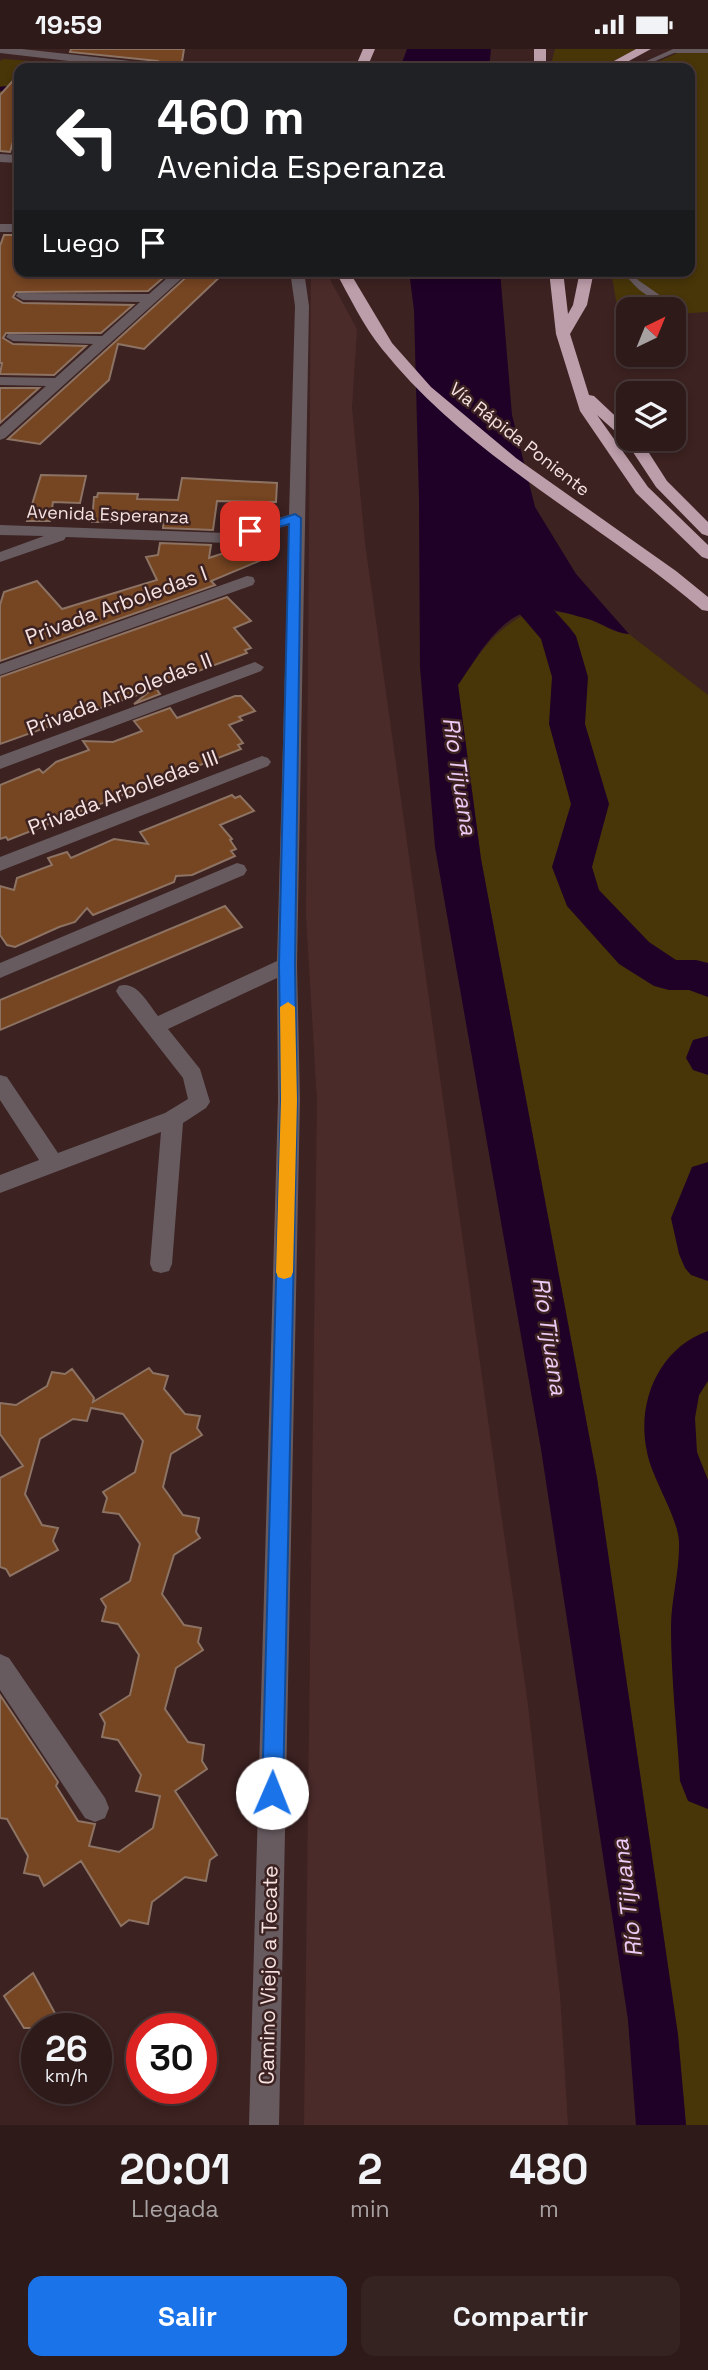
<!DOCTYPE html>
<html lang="es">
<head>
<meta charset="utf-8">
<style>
  body { margin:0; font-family:"Space Grotesk",sans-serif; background:#352322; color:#f1f3f6; height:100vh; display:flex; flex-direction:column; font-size:26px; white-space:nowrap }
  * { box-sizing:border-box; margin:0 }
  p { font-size:23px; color:#a7a1a2 }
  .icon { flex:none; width:38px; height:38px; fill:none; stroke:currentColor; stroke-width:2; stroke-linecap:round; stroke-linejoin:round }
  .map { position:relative; height:2076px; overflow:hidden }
  .details { display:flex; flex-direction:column; background:#2d1a19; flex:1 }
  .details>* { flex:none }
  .banner { position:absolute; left:14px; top:14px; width:681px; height:214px; border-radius:14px; box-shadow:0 4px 10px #0003,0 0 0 2px #483838; background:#202124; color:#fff; overflow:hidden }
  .needle { width:46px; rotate:43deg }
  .buttons { position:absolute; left:616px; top:248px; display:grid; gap:14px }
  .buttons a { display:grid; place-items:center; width:70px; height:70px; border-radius:14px; background:#2d1a19; box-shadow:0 4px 10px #0003,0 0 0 2px #483838; font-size:35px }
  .speed { position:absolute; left:21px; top:1964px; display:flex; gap:14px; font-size:35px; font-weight:700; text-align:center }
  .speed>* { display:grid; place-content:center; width:91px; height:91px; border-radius:50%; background:#2d1a19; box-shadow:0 4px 10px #0003,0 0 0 2px #483838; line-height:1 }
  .speed small { font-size:18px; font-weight:400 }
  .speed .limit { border:10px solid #d22; background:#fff; color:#111 }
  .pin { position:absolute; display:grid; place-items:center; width:60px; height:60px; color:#fff; margin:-30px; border-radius:14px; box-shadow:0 4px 10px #0006 }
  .me { position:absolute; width:77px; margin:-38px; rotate:1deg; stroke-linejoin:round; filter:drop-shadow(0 0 5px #0008) }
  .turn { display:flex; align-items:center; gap:24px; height:147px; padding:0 28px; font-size:32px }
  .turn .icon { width:91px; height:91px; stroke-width:2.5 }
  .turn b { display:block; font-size:49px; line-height:60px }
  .then { display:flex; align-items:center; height:66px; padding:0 28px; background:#0003; gap:14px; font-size:26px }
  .eta { display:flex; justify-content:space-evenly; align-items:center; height:119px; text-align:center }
  .eta b { font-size:42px; font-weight:800; line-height:49px }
  .cta { display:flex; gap:14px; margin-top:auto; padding:14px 28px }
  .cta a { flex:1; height:80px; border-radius:14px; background:#1a73e8; color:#fff; font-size:28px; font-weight:800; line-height:80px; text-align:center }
  .cta a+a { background:#352322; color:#f1f3f6 }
  .status { display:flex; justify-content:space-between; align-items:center; height:49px; padding:0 35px; background:#2d1a19; direction:ltr }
  .status svg { height:19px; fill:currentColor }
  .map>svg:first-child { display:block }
  .built { fill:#4b2b2a }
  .green { fill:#483608 }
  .water { fill:#1f0027 }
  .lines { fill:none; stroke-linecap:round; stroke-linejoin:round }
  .stream-far1 { stroke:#1f0027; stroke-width:4.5 }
  .stream { stroke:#1f0027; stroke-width:9 }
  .river { fill:#1f0027; fill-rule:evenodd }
  .building { fill:#764522; stroke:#8d7363; stroke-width:2 }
  .lane { fill:#675b60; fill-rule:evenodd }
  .street { fill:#675b60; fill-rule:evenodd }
  .highway { fill:#bc9daa; fill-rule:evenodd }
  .route { fill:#1a73e8; stroke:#114b97; stroke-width:2 }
  .slow { fill:#f59e0b }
  .labels { text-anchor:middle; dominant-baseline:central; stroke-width:5; stroke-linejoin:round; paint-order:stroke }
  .far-street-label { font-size:18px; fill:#f5e2e1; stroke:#3c2221 }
  .street-label { font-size:21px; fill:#f5e2e1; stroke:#3c2221 }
  .water-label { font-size:23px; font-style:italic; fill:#edcbf6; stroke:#3c2221 }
</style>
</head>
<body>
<div class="status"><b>19:59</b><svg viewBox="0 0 49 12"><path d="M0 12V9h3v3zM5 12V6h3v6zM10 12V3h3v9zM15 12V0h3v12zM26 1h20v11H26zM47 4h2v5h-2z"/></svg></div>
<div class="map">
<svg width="708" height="2076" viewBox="0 0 708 2076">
  <rect width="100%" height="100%" fill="#3c2221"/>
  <!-- built -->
  <polygon class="built" points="327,225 357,280 352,359 365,494 528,1656 560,1946 568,2076 304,2076 317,1051 306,866 311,227"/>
  <!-- green -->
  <g class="green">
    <polygon points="555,0 637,0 599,19 550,19"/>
    <polygon points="687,0 708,0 708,263 674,265 674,261 628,261 628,268 619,269 611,222 690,222 690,19 643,19"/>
    <polygon points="3,10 32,12 25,19 19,19 19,43 0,46 0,12"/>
    <path d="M533 561C553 562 572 564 591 571 604 576 614 584 629 585L708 646V2076H686L678 1986 597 1429 481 810 458 636C484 599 492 582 533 561Z"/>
  </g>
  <!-- water -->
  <g class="water">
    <polygon points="407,0 491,0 489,19 400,19"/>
    <path d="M409 222H500L512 366 535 458 576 525 629 585C613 584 603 574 588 570 571 566 552 558 534 561 498 567 477 609 458 636L481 810 597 1429 678 1986 686 2076H636L628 1971 541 1400 435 798 420 618 419 450 414 261Z"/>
  </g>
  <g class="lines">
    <!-- stream-far1 -->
    <polyline class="stream-far1" points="0,40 19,38"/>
    <!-- stream -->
    <polyline class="stream" points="705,1491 708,1495"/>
    <!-- river -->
    <g class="river">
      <polygon points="496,507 508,510 570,579 576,587 588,628 585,675 609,755 592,818 599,841 649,893 676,911 696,911 708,914 708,948 689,941 669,941 654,937 619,915 567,857 552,818 571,755 549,675 552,628 541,590 479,517 484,510"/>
      <polygon points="708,987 708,1026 693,1021 686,1009 693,991"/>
      <polygon points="708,1113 708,1232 691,1226 685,1219 679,1205 671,1169 692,1118"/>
      <path d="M708 1282V1332L699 1346 695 1369 697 1403 708 1431V1760L688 1752 680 1732C677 1681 671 1629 671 1578 671 1550 680 1521 679 1493 678 1468 652 1430 647 1403 636 1353 659 1299 708 1282Z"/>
    </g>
  </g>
  <!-- building -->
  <g class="building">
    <polygon points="71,0 184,0 181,19 166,19 158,12 70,3"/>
    <polygon points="19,25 19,72 10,103 0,102 0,46"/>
    <polygon points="4,186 19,186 19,222 171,222 148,242 16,243 13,248 23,254 133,256 101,284 6,284 3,289 13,295 86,297 54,326 0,325 2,314 0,314 0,197"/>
    <polygon points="193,222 226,222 144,300 118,295 109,331 40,395 8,390"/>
    <polygon points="0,339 39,339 0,374"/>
    <polygon points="41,426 86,427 80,454 53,453 50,472 27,472"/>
    <polygon points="182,429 277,434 276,453 217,452 213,481 163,479 164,470 118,466 117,473 92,473 94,448 97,448 98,444 138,445 137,450 178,451"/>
    <polygon points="257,493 271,507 211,532 215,536 0,612 0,556 4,543 37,532 62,560 157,531 146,508 158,506 160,494 211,496 209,509"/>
    <polygon points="227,548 251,572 234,579 251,599 245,601 247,604 155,638 160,645 134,655 151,641 0,695 0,628"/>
    <polygon points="235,647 241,647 255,662 239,668 242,671 229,676 243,694 238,696 241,700 8,791 6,788 0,790 0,736 39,720 43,724 56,713 89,701 83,692 113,693 142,682 134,672 170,659 177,669"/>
    <polygon points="232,746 235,749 240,747 254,762 220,776 232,790 230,791 236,800 231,802 235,807 192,826 176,827 174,833 93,866 87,859 75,873 59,878 15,898 7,896 0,886 0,837 14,841 17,829 52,816 48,809 67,803 71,809 114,790 148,795 140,783"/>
    <polygon points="225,857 242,878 0,981 0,951"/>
    <polygon points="149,1319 153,1324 168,1327 164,1340 185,1365 200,1367 197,1379 202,1386 171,1405 163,1438 183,1466 199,1469 196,1483 200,1489 174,1506 162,1545 184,1576 201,1579 198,1593 203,1601 176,1619 165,1660 188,1693 204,1696 202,1712 207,1720 175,1742 217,1806 210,1811 206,1832 185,1828 152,1853 148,1875 129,1871 121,1877 81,1812 44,1837 39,1827 24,1824 28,1807 7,1770 0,1769 0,1646 58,1733 56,1737 78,1772 95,1775 89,1797 119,1803 153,1779 160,1747 136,1742 141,1726 118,1691 102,1688 105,1674 100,1665 130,1646 139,1606 118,1575 102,1572 106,1558 101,1550 130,1532 140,1495 119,1465 103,1463 107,1449 103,1443 135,1423 143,1392 123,1365 91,1359 87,1372 73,1370 40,1390 25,1445 42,1476 58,1479 53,1492 58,1501 10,1527 6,1520 0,1518 0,1429 23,1417 0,1385 0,1354 16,1356 47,1337 52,1323 65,1325 72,1320 94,1349 93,1353"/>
    <polygon points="33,1924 63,1979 24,1979 4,1947"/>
  </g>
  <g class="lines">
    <!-- lane -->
    <g class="lane">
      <polygon points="673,0 708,0 708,4 674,4 639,19 631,19"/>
      <path d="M623 222H631L638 231 661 247V251C646 250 631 234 623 222Z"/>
    </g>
    <!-- street -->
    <g class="street">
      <polygon points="0,0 22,0 158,15 164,19 129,19 0,4"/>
      <polygon points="0,105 19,106 19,114 0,113"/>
      <rect x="0" y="175" width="19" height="8"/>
      <polygon points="175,222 190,222 5,389 0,391 0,378 46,337 0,336 0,328 55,329 93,295 13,292 6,288 8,285 102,287 140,253 23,251 16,247 18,244 149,245"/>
      <path d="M290 222H304L309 257 297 916 300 1051 279 2076H249L278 1051 277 929 168 980 200 1020 210 1053 206 1059 183 1074 172 1215 169 1222 161 1224 153 1222 150 1215 161 1083 0 1144V1126L39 1111 0 1051V1026L7 1028 58 1104 165 1064 188 1050 183 1029 119 947 116 942 119 937C137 931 148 955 158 967L277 912 289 476 227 494 66 488 64 491 0 513V503L44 487 0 486V476L226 484 289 466 295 257Z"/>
      <polygon points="247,527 253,528 255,532 253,536 0,626 0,615"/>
      <polygon points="255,613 264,618 261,622 0,720 0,707"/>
      <polygon points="262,707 268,709 271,713 268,717 0,822 0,808"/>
      <polygon points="237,814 244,816 247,821 244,826 0,929 0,914"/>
      <polygon points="0,1605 9,1609 105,1749 109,1759 105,1769 95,1773 85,1769 0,1641"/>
    </g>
    <!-- highway -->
    <g class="highway">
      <polygon points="363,0 375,0 367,19 355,19"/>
      <rect x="534" y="0" width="12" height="19"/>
      <polygon points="636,0 651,0 616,19 601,19"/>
      <path d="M335 222H349L392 294 431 338 516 409 676 522 708 548V562L702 561C598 472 468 408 382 300 363 277 350 248 335 222Z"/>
      <polygon points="549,222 563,222 568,265 573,256 580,222 594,222 587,256 570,285 589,346 594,347 628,379 628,390 640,390 667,432 708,473 708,487 702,485 656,438 625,391 597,366 648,438 708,496 708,510 702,508 636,444 580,362 556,285"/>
    </g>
  </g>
  <!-- route -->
  <polygon class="route" points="295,465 301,469 295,916 297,1051 283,1744 279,1751 272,1754 265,1751 262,1744 281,1051 279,916 289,475 250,486 243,482"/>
  <!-- slow -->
  <polygon class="slow" points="288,953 295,958 297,1051 293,1223 291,1228 284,1230 278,1228 276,1223 281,1051 280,958"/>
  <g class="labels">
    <!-- far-street labels -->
    <g class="far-street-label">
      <text transform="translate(520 390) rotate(38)">Vía Rápida Poniente</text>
      <text transform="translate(108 465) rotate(2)">Avenida Esperanza</text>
    </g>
    <!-- street labels -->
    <g class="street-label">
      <text transform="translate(116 556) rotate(-20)">Privada Arboledas I</text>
      <text transform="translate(119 645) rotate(-21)">Privada Arboledas II</text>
      <text transform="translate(123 743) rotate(-21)">Privada Arboledas III</text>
      <text transform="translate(268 1926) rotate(-89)">Camino Viejo a Tecate</text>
    </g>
    <!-- water labels -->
    <g class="water-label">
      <text transform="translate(460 727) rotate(81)">Río Tijuana</text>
      <text transform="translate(550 1287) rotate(81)">Río Tijuana</text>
      <text transform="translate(627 1849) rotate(-97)">Río Tijuana</text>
    </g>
  </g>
</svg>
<div class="buttons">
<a><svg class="needle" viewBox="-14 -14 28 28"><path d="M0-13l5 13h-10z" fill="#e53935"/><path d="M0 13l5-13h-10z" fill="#a7a1a2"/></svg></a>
<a><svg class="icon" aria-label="layers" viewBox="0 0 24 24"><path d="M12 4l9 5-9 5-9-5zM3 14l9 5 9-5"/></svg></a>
</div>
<div class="speed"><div>26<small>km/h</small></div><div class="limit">30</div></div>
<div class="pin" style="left:250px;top:482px;background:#d93025"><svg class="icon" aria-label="arrive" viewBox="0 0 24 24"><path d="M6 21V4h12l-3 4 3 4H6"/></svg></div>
<svg class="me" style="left:272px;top:1744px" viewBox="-20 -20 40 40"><circle r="19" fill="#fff"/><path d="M0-13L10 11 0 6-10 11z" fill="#1a73e8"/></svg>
<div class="banner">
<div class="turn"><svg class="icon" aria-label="left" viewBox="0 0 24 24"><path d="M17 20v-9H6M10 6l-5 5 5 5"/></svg><div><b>460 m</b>Avenida Esperanza</div></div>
<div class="then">Luego<svg class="icon" aria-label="arrive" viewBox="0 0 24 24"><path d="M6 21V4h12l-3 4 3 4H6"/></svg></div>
</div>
</div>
<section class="details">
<div class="eta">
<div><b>20:01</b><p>Llegada</p></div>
<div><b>2</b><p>min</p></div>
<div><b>480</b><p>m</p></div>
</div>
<div class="cta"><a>Salir</a><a>Compartir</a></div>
</section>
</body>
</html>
